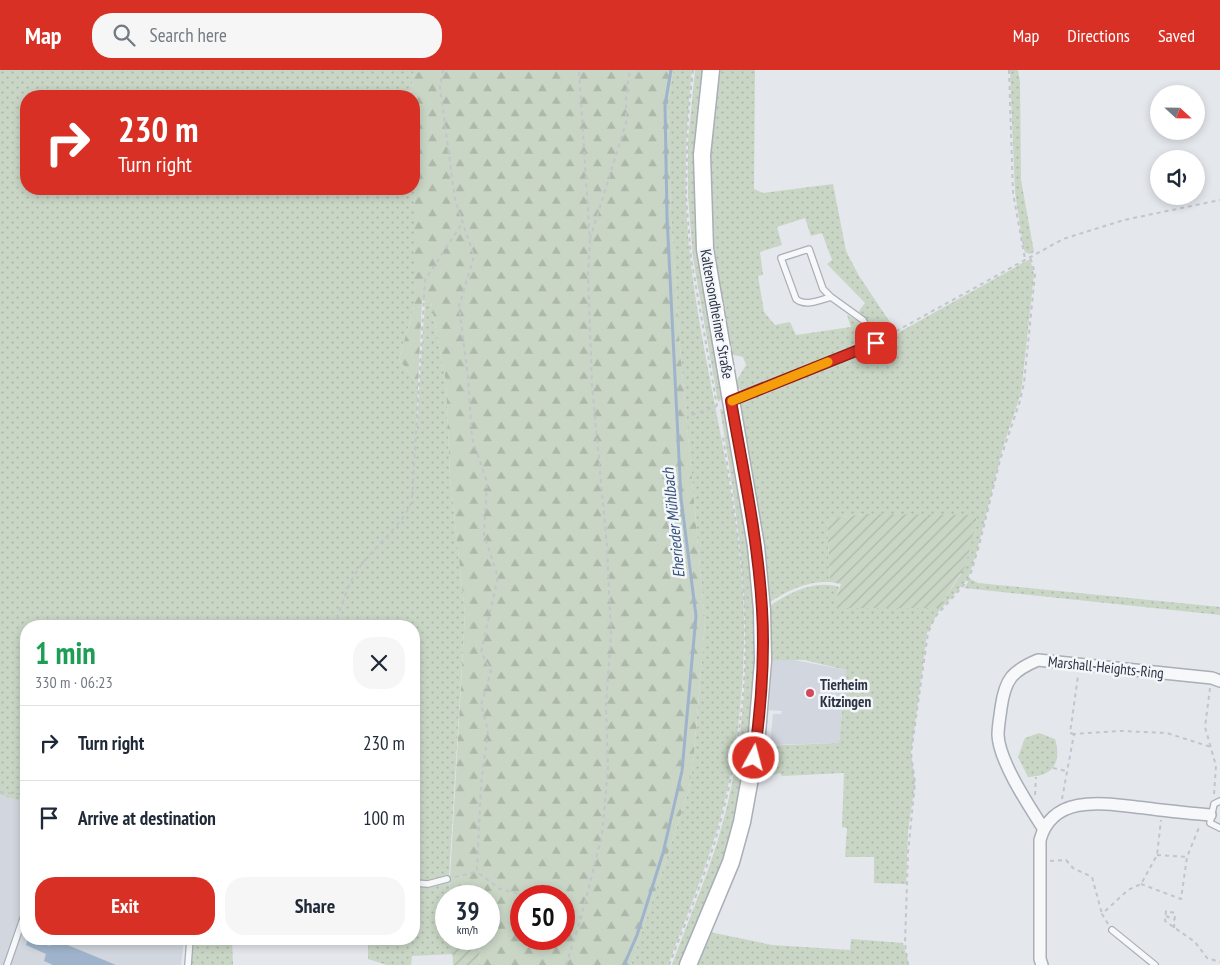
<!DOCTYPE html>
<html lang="en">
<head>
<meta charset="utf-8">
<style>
  body { margin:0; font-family:"PT Sans Narrow",sans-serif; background:#f6f6f7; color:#1f2937; height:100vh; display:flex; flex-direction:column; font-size:19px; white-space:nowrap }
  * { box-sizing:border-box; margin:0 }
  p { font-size:16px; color:#747a83 }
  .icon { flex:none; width:28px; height:28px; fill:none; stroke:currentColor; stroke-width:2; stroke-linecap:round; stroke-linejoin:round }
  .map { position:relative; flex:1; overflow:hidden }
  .side { position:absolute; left:20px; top:550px; width:400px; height:325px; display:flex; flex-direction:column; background:#fff; border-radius:20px; box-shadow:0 2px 8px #0003 }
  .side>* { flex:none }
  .banner { position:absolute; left:20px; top:20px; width:400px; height:105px; border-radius:20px; box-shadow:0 2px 8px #0003; background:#d93025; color:#fff; overflow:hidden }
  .needle { width:32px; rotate:112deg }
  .controls { position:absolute; left:1150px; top:15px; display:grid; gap:10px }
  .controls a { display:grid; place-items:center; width:55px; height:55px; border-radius:50%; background:#fff; box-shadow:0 2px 8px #0003; font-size:25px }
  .speed { position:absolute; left:435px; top:815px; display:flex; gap:10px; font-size:25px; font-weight:700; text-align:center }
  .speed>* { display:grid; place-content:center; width:65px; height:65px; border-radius:50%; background:#fff; box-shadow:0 2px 8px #0003; line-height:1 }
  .speed small { font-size:12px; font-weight:400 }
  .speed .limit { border:8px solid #d22; background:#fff; color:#111 }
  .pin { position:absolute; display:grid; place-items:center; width:42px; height:42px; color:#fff; margin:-21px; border-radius:10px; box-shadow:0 2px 8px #0006 }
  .me { position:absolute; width:55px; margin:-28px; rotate:7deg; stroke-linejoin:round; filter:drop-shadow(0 0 4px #0008) }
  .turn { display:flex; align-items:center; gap:18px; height:105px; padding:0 15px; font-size:22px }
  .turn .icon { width:65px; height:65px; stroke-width:2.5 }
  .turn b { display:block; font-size:35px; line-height:42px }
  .round { display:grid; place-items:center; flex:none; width:52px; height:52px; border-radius:20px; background:#f6f6f7 }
  .headline { display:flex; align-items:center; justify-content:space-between; height:85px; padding:0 15px }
  h1 { font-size:30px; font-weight:700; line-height:38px; color:#1e9e55 }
  .primary-button { display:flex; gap:10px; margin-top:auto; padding:10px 15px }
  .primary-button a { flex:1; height:58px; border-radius:20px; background:#d93025; color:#fff; font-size:20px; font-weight:700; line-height:58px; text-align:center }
  .primary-button a+a { background:#f6f6f7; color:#1f2937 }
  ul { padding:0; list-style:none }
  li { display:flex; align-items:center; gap:15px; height:75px; padding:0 15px; border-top:1px solid #e0e1e3 }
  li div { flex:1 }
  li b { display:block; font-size:19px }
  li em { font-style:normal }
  header { display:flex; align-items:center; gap:30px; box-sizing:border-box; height:70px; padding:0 25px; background:#d93025; color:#fff }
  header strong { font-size:24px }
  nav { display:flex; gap:28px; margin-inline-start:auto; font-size:18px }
  .search { width:350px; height:45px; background:#f6f6f7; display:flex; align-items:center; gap:12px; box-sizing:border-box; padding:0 18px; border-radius:20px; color:#747a83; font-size:19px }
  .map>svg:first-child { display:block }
  .built { fill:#d2d6de }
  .grass { fill:url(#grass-dots) }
  .forest { fill:url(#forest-firs); fill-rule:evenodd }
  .garden { fill:url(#garden-furrows) }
  .water { fill:#9fb4cc }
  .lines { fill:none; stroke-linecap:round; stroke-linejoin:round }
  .stream { stroke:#9fb4cc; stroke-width:3 }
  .service-casing { stroke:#a9aeb7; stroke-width:8 }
  .minor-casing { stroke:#a9aeb7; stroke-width:14 }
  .secondary-casing { stroke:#a9aeb7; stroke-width:19 }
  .path { stroke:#c2c5cb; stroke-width:2; stroke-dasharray:4 4; stroke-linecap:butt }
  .service { stroke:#f7f8fa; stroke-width:5.5 }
  .minor { stroke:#f7f8fa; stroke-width:11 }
  .secondary { stroke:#fff; stroke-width:16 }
  .route-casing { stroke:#8d1f18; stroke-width:12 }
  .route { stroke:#d93025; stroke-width:9 }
  .slow { stroke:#f59e0b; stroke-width:9 }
  .poi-dot { fill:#d1495b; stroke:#f4f6f9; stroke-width:2 }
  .labels { text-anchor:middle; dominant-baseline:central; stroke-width:5; stroke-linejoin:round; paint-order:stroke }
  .street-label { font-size:15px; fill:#2b3445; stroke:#f4f6f9 }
  .poi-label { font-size:15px; font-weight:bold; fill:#2b3445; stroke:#f4f6f9; text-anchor:start }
  .water-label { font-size:16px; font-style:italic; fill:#34527a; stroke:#f4f6f9 }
</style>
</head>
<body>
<header>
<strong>Map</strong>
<div class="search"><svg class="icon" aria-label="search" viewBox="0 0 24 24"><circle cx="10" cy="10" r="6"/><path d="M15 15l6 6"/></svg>Search here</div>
<nav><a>Map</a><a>Directions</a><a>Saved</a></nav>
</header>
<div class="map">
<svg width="1220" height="895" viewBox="0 0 1220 895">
  <defs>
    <pattern id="grass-dots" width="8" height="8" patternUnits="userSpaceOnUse" patternTransform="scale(1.25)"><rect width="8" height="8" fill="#c9d6c5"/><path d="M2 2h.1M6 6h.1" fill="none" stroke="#adb8ab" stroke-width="1.8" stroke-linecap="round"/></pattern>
    <pattern id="forest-firs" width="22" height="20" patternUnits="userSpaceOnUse" patternTransform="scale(1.25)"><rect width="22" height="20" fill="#c9d6c5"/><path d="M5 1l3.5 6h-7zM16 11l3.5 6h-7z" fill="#adb8ab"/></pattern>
    <pattern id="garden-furrows" width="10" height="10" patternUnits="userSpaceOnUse" patternTransform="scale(1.25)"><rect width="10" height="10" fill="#c9d6c5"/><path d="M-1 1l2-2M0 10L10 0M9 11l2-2" fill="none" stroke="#adb8ab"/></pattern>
  </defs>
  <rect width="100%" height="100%" fill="#e4e7ec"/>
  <!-- built -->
  <g class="built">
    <polygon points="789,589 846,600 839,673 770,675 773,644 781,644 782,641 769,640 772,595 766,595 766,590"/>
    <polygon points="0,725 26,733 26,869 184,869 181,895 0,895"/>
  </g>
  <!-- grass -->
  <g class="grass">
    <polygon points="0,0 414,0 411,26 26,26 26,119 414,119 414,237 399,289 418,315 416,369 425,231 431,232 446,312 450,407 465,544 449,808 438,811 414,812 414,556 26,556 26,733 0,725"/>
    <path d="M673 0H692C685 62 683 125 690 187 704 308 741 426 744 549 745 616 737 688 719 753 705 801 686 848 668 895H631L688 723 693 695 705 552 680 277 671 147 668 35Z"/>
    <polygon points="695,0 709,0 701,85 725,327 718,332 693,188 688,126 688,72"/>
    <polygon points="713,0 755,0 754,119 763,123 833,114 846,181 859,206 896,261 877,270 859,241 865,233 827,194 832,190 822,163 811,166 805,148 777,157 782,175 760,182 763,205 758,206 764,242 775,255 790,252 796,265 851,257 847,245 862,253 873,272 746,323 738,318 737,310 746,295 743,287 729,284 712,212 704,87"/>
    <polygon points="1010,0 1018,0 1020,12 1021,110 1034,182 1030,184 1025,182 1023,176 1015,122"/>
    <path d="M1030 189 1034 204 1021 323 1002 380 978 477 968 509 938 542 927 563 911 683 915 713 908 761 906 814 874 813V787H845L847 758 842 757 844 703 782 706 780 703 764 707 753 714 759 676 839 673 846 600 804 590H766L764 540C785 525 813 509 839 517L834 538 943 531 961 504 864 444 827 449 830 512C804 511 785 522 764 536L738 334 896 264Z"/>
    <path d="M720 339 727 340 760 539 745 729 686 895H672C689 848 710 801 723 752 761 609 744 482 720 339Z"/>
    <polygon points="970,509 978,513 1220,537 1220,545 964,518"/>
    <path d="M1039 663 1055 669C1062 693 1053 706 1028 707L1018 687 1025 668Z"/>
    <polygon points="449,810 450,826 446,826 446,869 452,869 453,884 412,886 411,895 387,895 368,889 368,869 414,869 414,814"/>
    <polygon points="705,861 772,875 850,880 851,869 903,873 909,895 691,895"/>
    <polygon points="192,869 232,869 233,895 190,895"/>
  </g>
  <!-- forest -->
  <path class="forest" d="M414 0H673L668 35 671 147 680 277 705 552 693 695 688 723 631 895H480L479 869H489V826H449L465 544 450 407 446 312 431 232 422 231 418 315 399 289 414 237V26H411ZM521 826H564V869H521Z"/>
  <!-- garden -->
  <g class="garden">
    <polygon points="864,444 977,445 966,495 943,531 942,538 833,538 841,514 830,512 827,449"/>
    <polygon points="452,869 479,869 480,895 453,895"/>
  </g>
  <!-- water -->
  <polygon class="water" points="28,869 50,876 53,869 116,895 53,895 44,891 46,884 26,875"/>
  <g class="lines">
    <!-- stream -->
    <polyline class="stream" points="624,895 637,865 663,783 682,701 696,546 681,428 667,147 665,35 671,0"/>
    <!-- service casing -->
    <g class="service-casing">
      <g id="service">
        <path d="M733 330 876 273 863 250 831 227 823 219 809 179 781 188 796 229C805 237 821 230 831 227"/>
        <polyline points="1220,731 1214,734 1210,753 1220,758"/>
        <polyline points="414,813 428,814 447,809"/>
        <polyline points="1112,860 1155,895"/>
        <polyline points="7,895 26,840"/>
        <polyline points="188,895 190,869"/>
      </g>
    </g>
    <!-- minor casing -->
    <g class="minor-casing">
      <g id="minor">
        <path d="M1043 758C1029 736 999 691 998 665 998 656 1000 647 1001 638 1005 609 1012 601 1038 590L1212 608 1220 611"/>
        <path d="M1042 895 1040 889V770C1053 722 1108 734 1145 738 1167 741 1188 743 1210 745"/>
      </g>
    </g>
    <!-- secondary casing -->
    <g class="secondary-casing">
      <polyline id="secondary" points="688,895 731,792 742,752 756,675 763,591 762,540 756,476 705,179 702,85 711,0"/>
    </g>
    <!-- path -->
    <g class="path">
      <polyline points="443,0 440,17 455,130 474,186 459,236 468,307 472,368 487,412 484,465 498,507 481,582 491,601 481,635 488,660 481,715 477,802 500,819 527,826"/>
      <polyline points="693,0 688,46 686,126 691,188 717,336"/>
      <polyline points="1009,0 1013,123 1025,189"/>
      <polyline points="590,169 626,53 626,26 630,0"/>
      <polyline points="882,269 1063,169 1124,150 1220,130"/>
      <polyline points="692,345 717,336"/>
      <path d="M334 556C342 536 348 512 361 495 377 474 402 456 412 431L425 210 463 152"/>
      <polyline points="1210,618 1205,657 1216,696 1214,724"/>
      <polyline points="1074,664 1070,663 1078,606"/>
      <polyline points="1053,698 1066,701"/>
      <polyline points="0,722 26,725"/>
      <polyline points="1035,725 1036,707"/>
      <polyline points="1062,729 1074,664 1121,661 1167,663 1211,677"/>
      <polyline points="1157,785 1187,787"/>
      <polyline points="1050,791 1066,790 1073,798 1092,807 1102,844"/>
      <polyline points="455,807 477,802"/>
      <polyline points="1141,814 1181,829 1187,787 1200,755"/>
      <polyline points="564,840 581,848"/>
      <polyline points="1166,846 1175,850"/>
      <polyline points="1108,854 1102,844 1128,820 1141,814 1157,785 1161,750"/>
      <polyline points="1174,858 1175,843 1166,841 1165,851 1195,872 1207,888 1220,892"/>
      <polyline points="566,895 581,848 602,765 608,698 606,634 611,565 607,476 592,315 588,205 590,172 579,0"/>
      <path d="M669 895C685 854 702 813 715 771 736 700 748 621 745 547 743 487 732 427 723 367"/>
      <polyline points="908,895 905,874 908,782 915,713 911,683 928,563 935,547 969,509 979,476 1000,390 1020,331 1024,313 1035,204 1030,186"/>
    </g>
    <!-- service -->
    <use href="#service" class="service"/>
    <!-- minor -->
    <use href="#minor" class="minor"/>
    <!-- secondary -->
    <use href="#secondary" class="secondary"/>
  </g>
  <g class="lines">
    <!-- route casing -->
    <g class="route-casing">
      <path id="route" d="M754 688C761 639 765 589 762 539 758 469 743 400 731 331L876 273"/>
    </g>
    <!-- route -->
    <use href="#route" class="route"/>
    <!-- slow -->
    <polyline class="slow" points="732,331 828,292"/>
  </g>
  <!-- markers -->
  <circle class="poi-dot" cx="810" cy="623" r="5"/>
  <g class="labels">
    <!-- street labels -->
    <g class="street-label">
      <text transform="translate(717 244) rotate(80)">Kaltensondheimer Straße</text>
      <text transform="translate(1106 597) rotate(6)">Marshall-Heights-Ring</text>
    </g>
    <!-- poi labels -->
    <g class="poi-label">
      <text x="820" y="614">Tierheim<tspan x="820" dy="17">Kitzingen</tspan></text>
    </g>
    <!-- water labels -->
    <g class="water-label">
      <text transform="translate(673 453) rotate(-96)">Eherieder Mühlbach</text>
    </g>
  </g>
</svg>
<div class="controls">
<a><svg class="needle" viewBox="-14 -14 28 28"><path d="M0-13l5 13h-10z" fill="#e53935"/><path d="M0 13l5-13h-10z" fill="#747a83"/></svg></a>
<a><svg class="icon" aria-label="sound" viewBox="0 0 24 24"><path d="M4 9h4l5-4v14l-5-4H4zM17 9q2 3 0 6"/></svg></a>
</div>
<div class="speed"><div>39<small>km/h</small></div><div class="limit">50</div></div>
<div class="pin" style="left:876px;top:273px;background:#d93025"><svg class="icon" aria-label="arrive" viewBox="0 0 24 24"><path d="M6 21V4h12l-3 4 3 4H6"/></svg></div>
<svg class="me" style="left:754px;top:688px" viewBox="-20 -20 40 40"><circle r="17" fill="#d93025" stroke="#fff" stroke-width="3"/><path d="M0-11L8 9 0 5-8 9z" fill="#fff"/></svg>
<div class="banner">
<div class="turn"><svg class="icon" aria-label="right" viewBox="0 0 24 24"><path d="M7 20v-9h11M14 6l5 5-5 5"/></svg><div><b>230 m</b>Turn right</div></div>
</div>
<section class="side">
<div class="headline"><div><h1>1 min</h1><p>330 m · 06:23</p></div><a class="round"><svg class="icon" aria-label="close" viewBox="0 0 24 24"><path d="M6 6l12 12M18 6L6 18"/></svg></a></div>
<ul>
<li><svg class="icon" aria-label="right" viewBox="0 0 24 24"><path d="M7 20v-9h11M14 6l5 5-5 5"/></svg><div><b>Turn right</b></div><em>230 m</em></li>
<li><svg class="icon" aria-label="arrive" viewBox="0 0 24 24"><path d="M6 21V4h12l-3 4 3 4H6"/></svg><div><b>Arrive at destination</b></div><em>100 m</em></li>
</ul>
<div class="primary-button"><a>Exit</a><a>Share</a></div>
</section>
</div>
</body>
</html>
